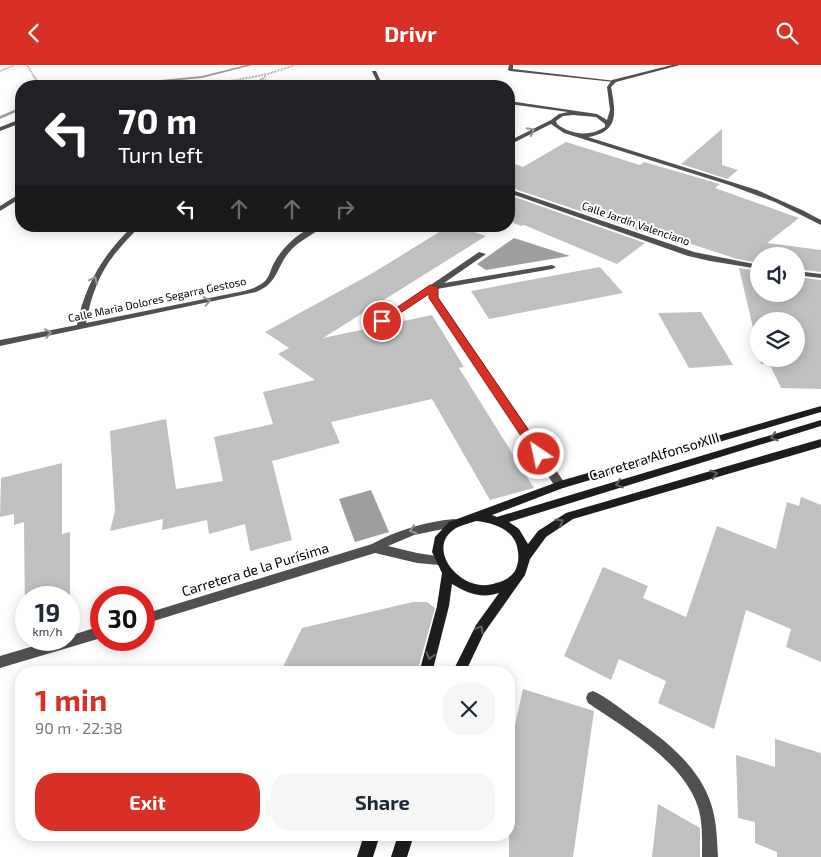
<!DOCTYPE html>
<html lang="en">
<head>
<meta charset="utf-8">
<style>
  body { margin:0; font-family:"Exo 2",sans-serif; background:#f6f6f7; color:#1f2937; height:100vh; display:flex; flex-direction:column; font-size:19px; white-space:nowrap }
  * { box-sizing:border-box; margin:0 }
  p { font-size:16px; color:#747a83 }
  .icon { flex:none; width:28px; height:28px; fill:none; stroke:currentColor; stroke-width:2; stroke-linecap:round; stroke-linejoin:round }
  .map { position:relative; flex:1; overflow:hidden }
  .sheet { position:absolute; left:15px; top:601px; width:500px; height:175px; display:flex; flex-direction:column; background:#fff; border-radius:20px; box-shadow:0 2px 12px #0003 }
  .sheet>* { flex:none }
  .guide { position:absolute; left:15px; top:15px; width:500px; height:152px; border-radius:20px; box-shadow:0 2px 12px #0003; background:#202124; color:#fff; overflow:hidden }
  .controls { position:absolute; left:750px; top:182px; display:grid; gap:10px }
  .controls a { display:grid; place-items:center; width:55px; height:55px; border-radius:50%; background:#fff; box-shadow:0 2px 12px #0003; font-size:25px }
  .speed { position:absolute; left:15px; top:521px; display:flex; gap:10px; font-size:25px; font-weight:700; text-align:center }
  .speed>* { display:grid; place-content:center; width:65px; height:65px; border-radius:50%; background:#fff; box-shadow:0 2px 12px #0003; line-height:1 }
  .speed small { font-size:12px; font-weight:400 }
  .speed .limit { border:8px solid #d22; background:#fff; color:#111 }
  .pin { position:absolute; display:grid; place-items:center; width:42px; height:42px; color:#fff; margin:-21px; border:2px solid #fff; border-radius:50%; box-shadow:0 1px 5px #0007 }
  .me { position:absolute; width:55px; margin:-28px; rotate:326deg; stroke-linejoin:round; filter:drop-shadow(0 0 4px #0008) }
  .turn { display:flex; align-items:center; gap:18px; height:105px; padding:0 20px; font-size:22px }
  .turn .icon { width:65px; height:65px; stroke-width:2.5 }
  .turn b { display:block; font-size:35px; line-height:42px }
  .lanes { display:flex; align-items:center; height:48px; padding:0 20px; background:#0003; justify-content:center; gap:25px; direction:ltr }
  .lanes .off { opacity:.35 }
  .round { display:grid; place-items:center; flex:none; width:52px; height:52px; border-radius:20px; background:#f6f6f7 }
  .overview { display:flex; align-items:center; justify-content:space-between; height:85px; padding:0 20px }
  h1 { font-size:30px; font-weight:700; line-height:38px; color:#d93025 }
  .action { display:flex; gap:10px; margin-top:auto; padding:10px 20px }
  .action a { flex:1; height:58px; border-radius:20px; background:#d93025; color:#fff; font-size:20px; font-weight:700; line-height:58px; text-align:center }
  .action a+a { background:#f6f6f7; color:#1f2937 }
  header { display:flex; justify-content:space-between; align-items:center; height:65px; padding:0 20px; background:#d93025; color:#fff; font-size:22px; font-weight:700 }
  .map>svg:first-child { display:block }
  .water { fill:#9e9e9e }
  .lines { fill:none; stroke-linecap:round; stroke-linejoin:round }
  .stream { fill:#9e9e9e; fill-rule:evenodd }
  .building { fill:#c0c0c0 }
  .path { stroke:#727272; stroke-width:2; stroke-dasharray:0.5 1; stroke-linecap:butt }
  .lane { fill:#505050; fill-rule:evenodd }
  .street { fill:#505050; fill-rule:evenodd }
  .secondary { fill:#1d1d1d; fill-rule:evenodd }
  .oneway { stroke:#969696 }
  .oneway2 { stroke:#616161 }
  .route { fill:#d93025; stroke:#8d1f18 }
  .labels { text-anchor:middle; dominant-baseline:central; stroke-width:4; stroke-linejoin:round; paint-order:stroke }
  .far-street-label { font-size:11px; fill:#000; stroke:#fff }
  .street-label { font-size:14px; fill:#000; stroke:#fff }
</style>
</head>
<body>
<header><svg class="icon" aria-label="back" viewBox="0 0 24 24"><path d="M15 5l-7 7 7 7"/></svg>Drivr<svg class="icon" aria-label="search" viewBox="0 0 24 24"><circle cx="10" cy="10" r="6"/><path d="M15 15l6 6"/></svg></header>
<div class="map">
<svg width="821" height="792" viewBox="0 0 821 792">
  <rect width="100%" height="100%" fill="#fff"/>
  <!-- water -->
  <g class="water">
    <polygon points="514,173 570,191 486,205 477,199"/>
    <polygon points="371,425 389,467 355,477 339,434"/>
  </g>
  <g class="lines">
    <!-- stream -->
    <g class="stream">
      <polygon points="246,0 253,0 202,13 113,21 99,21 202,11"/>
      <polygon points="21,42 21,45 0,54 0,51"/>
    </g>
  </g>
  <!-- building -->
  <g class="building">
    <polygon points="722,64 722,100 738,105 727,114 681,99"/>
    <polygon points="566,77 640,100 644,97 720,119 715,123 799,153 767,178 821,185 821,207 796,204 796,191 759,191 759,198 737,194 658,168 654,171 509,122 509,97 523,102"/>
    <polygon points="509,130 645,178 617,199 524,160 521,161 509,156"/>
    <polygon points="449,161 456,161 486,171 323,273 432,250 464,302 459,303 534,423 490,435 432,334 331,357 340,378 272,396 292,475 250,486 245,459 209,469 207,455 162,465 163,454 110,466 115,446 110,366 166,354 176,424 223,416 214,372 273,359 263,327 315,315 278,289 289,283 265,267 371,209"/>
    <polygon points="600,202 623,228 489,254 471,226"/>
    <polygon points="739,203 759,206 759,229 796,229 796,212 821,215 821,324 781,323 769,298 761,299 760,294 796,294 796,256 759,256 759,288"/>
    <polygon points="701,247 733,300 689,303 658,248"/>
    <polygon points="62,398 62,469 70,467 70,537 69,532 26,532 25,551 24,457 14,460 14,449 0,452 1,413"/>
    <polygon points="801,432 821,440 821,597 786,582 791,564 746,545 714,664 658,638 666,616 619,594 611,615 564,591 603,502 648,521 643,533 686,552 717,461 776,484 787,437 799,441"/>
    <polygon points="413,537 427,537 435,543 417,608 280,608 302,563"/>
    <polygon points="523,624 594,646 573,792 509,792 509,687"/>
    <polygon points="775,674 821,688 821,792 777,792 777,787 755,778 755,757 738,753 736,690 775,702"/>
    <polygon points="658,739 700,763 700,792 652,792"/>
  </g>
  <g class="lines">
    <!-- path -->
    <g class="path">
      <polyline points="27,0 40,21"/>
      <polyline points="0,6 15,0"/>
      <polyline points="266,11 260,15 290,18 295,21"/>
      <polyline points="205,21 268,9 295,0"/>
    </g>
    <!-- lane -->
    <g class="lane">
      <polygon points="509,0 513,0 513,4 616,16 614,17 510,6 508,5"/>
      <polygon points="21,54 21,58 0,66 0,62"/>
      <path d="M593 626C608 633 622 645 635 654 669 678 705 706 714 750 717 764 717 778 718 792H702C702 776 703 758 698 742 683 696 626 664 588 638L586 633 588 628Z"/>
    </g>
    <!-- street -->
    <g class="street">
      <path d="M672 0H680L616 17 611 22C616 48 619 67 588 72L757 125 802 145 821 155V160L775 137 729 120 564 68 551 59 509 80V76L551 55 559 49 568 47 509 39V36L597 49 607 55 610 45 607 22 612 15ZM573 50 596 52 605 59V62C590 72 571 70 557 59L556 56 563 51Z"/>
      <polygon points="372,6 376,6 383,21 379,21"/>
      <polygon points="509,124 694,187 759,200 759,204 710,196 688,191 509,128"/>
      <polygon points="21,128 21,133 0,146 0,141"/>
      <path d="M133 161H140C133 169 125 176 119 184 100 205 91 231 86 258L244 226C252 224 260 221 266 215 270 210 271 203 274 198 283 181 304 161 323 161 313 170 300 175 291 185 276 201 279 218 256 227L0 281V275L77 260C85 220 103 189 133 161Z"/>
      <polygon points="479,187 486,189 444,218 552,200 556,202 552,204 437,224 436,229 564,417 565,420 564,423 556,423 428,228 385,258 379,258 378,256"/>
      <polygon points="796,206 821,209 821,213 796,210"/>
      <path d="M454 454 458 455 459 458 458 461 414 470 388 481 417 488 443 492 445 495 443 498 439 500 417 498 375 488 144 559V549L372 479C398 465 424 457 454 454Z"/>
      <polygon points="101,561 101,573 0,603 0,591 54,575 69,575 69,571"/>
    </g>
    <!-- secondary -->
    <g class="secondary">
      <path d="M821 341V347L563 423 492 450 497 452 821 355V361L509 457 519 464 528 479 538 466 566 448 821 374V382L573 454 546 472 530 494 525 510 484 568 465 608H452L476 560 499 528C481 534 467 528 452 519L449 541 432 608H419L437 541 442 508 432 487 435 472 449 457 560 416ZM476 456C495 458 516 465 518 487 519 494 518 500 515 506 510 513 504 516 496 518 462 531 421 481 458 462 463 460 470 458 476 456Z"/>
      <polygon points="364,770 380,770 373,792 357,792"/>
      <polygon points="398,770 414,770 407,792 391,792"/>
    </g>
  </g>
  <!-- one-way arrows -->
  <defs><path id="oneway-chevron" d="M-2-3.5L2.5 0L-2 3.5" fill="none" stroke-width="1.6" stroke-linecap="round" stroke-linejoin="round" transform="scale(1.25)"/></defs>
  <g class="oneway">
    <use href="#oneway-chevron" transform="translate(531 66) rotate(-28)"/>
    <use href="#oneway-chevron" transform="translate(94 215) rotate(-64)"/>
    <use href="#oneway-chevron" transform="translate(207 236) rotate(-12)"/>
    <use href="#oneway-chevron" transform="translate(48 268) rotate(-11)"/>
    <use href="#oneway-chevron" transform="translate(413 465) rotate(163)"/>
  </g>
  <g class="oneway2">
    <use href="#oneway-chevron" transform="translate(774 372) rotate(163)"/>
    <use href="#oneway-chevron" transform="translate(714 409) rotate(-16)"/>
    <use href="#oneway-chevron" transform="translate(619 419) rotate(163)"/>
    <use href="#oneway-chevron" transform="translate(560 457) rotate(-31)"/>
    <use href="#oneway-chevron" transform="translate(480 564) rotate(-59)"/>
    <use href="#oneway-chevron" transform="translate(430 591) rotate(106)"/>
  </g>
  <!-- route -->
  <polygon class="route" points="430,220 438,222 438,233 543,386 545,389 543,392 535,392 429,233 429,229 385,258 378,258 377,256"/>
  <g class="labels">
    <!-- far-street labels -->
    <g class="far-street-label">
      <text transform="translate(636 158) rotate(19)">Calle Jardín Valenciano</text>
      <text transform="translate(157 234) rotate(-12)">Calle Maria Dolores Segarra Gestoso</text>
    </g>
    <!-- street labels -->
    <g class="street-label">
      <text transform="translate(654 391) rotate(-17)">Carretera Alfonso XIII</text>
      <text transform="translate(255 504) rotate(-17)">Carretera de la Purísima</text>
    </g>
  </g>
</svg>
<div class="controls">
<a><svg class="icon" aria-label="sound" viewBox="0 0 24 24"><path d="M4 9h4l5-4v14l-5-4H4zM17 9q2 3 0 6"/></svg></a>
<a><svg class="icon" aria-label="layers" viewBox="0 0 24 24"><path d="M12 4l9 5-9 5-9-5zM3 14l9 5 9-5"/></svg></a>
</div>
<div class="speed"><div>19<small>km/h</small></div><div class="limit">30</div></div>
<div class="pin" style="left:382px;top:256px;background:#d93025"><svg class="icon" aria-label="arrive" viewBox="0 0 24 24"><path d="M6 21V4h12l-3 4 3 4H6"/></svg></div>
<svg class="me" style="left:539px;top:389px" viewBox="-20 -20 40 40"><circle r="17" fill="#d93025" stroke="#fff" stroke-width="3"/><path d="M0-11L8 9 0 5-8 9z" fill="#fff"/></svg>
<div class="guide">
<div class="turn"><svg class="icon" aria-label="left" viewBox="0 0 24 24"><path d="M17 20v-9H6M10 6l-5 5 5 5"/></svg><div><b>70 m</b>Turn left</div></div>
<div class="lanes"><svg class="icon" aria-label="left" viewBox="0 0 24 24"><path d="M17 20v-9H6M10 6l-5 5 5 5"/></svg><svg class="icon off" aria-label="ahead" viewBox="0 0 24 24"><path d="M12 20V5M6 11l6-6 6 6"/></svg><svg class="icon off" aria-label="ahead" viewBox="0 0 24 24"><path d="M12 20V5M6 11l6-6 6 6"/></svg><svg class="icon off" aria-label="right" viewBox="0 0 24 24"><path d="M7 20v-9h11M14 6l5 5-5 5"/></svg></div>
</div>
<section class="sheet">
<div class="overview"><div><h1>1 min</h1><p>90 m · 22:38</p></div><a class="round"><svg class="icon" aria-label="close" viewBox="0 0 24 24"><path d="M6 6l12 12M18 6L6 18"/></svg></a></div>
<div class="action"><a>Exit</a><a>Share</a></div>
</section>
</div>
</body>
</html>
